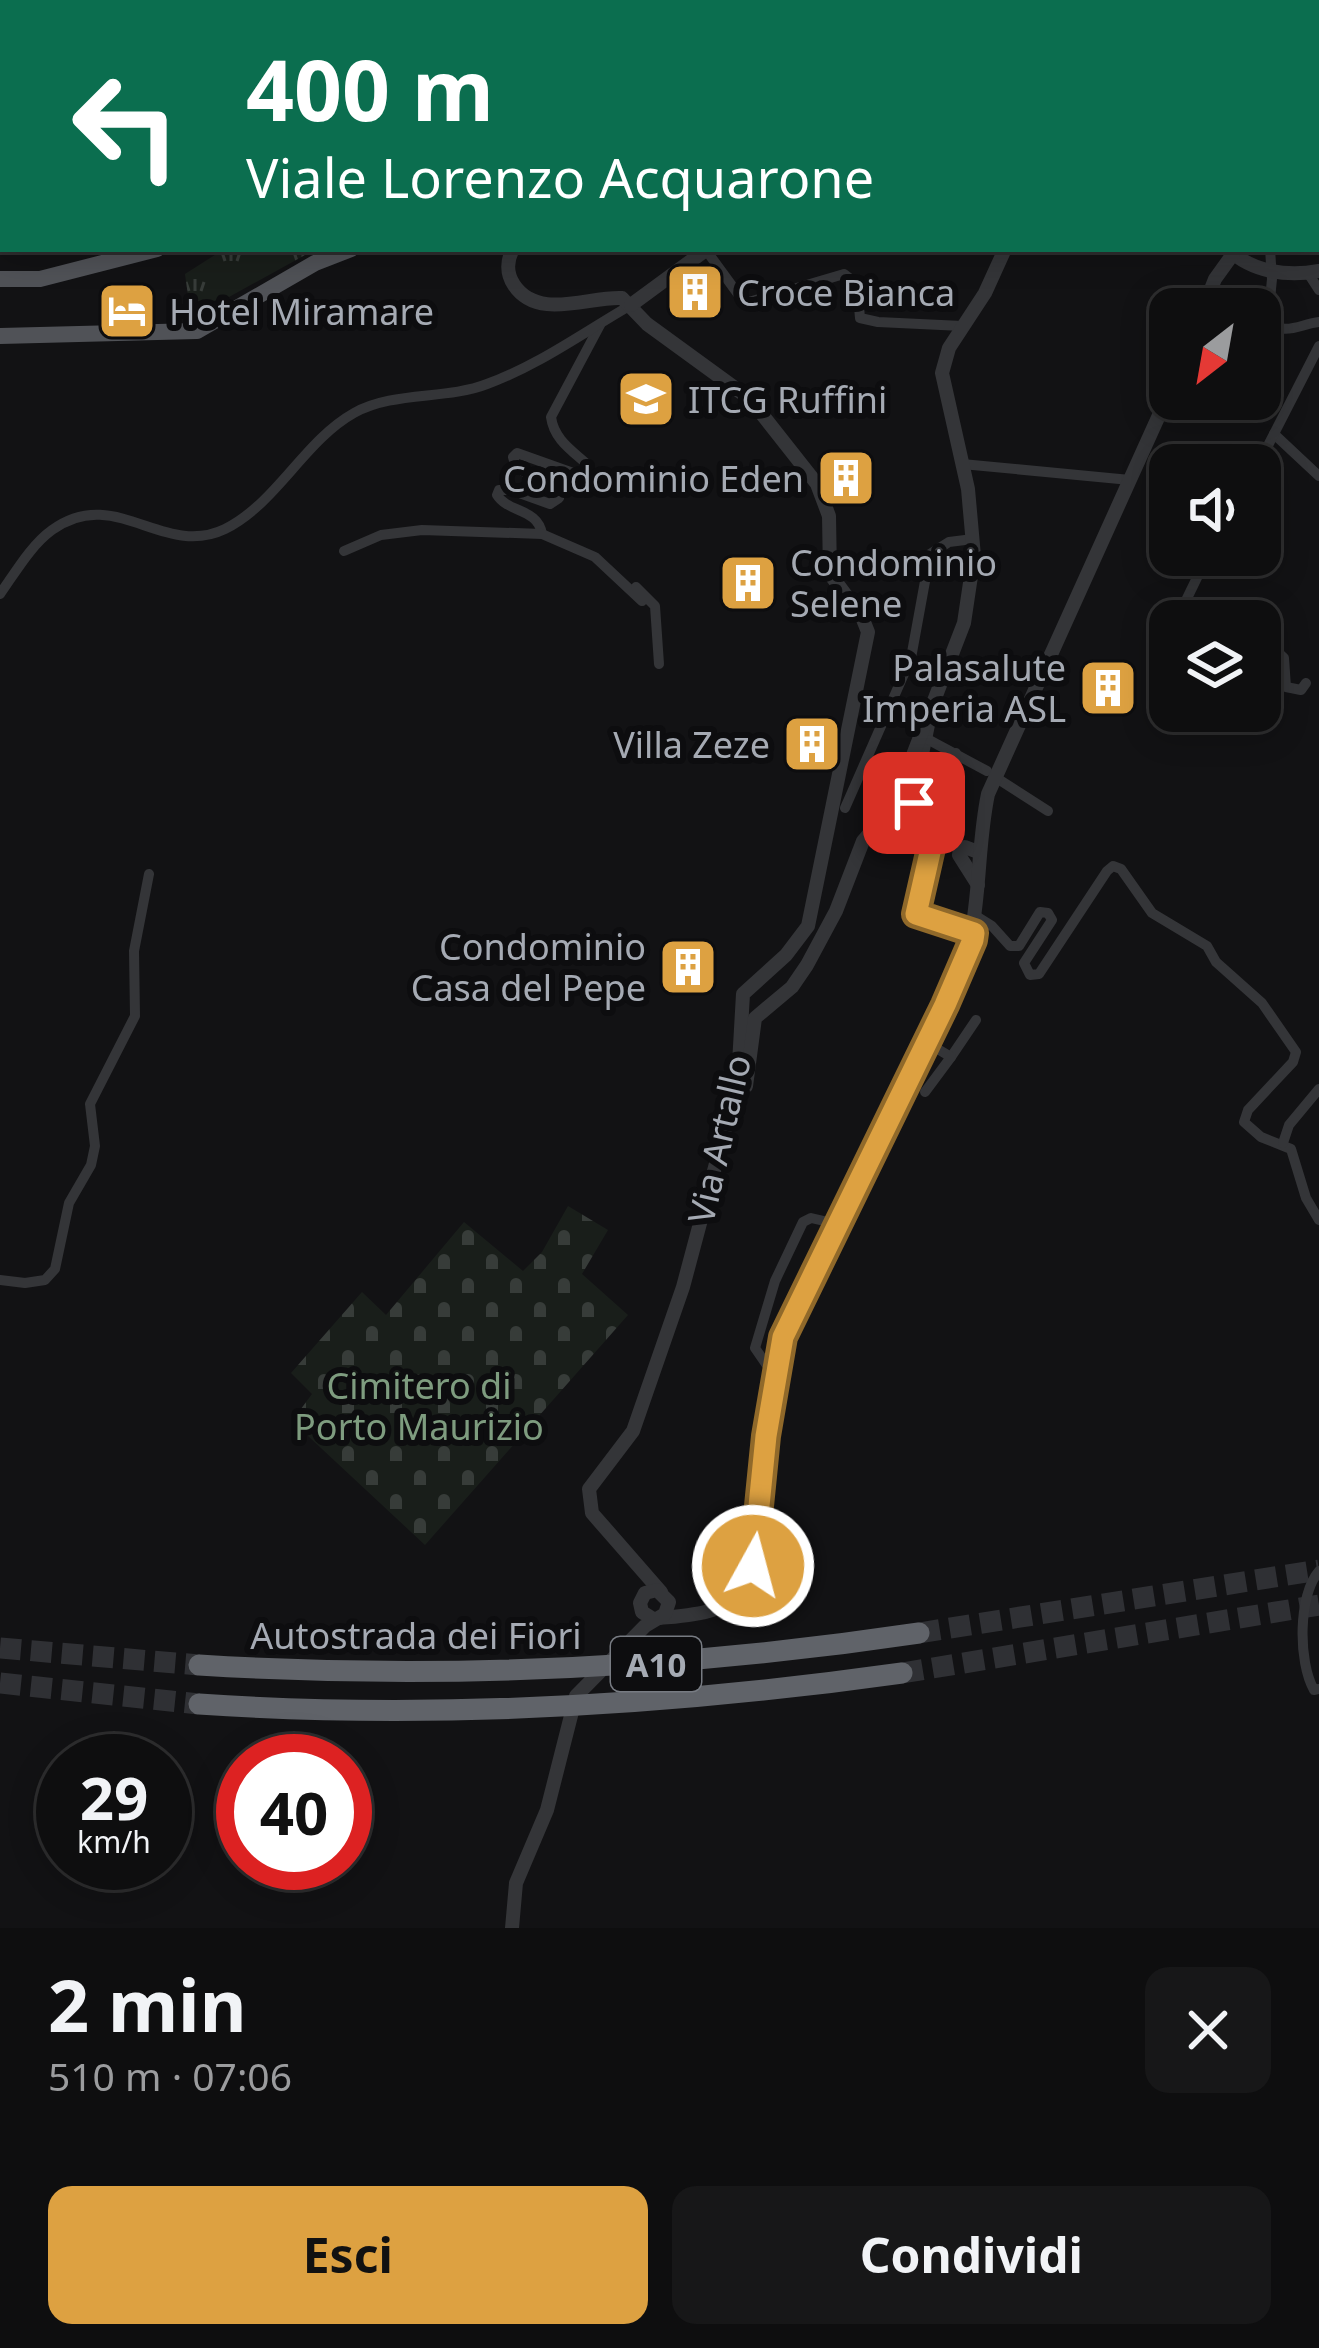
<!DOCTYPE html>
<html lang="it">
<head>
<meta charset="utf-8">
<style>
  body { margin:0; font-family:"Noto Sans",sans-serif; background:#171718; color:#f1f3f6; height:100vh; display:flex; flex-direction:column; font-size:45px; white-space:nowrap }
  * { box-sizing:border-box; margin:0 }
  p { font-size:39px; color:#9b9c9e }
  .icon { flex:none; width:66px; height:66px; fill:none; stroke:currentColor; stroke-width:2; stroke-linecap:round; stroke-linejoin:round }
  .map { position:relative; height:1928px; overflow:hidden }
  .drawer { display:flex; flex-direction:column; background:#0e0e0f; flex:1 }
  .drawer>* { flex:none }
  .hud { position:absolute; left:0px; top:0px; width:1320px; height:252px; box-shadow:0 6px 30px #0003,0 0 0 3px #2e2e2f; background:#0b6e4f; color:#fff; overflow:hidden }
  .needle { width:78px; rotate:211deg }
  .controls { position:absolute; left:1149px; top:288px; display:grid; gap:24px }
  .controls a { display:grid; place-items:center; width:132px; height:132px; border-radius:24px; background:#0e0e0f; box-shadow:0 6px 30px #0003,0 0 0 3px #2e2e2f; font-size:60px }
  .speed { position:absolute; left:36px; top:1734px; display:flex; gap:24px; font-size:60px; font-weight:700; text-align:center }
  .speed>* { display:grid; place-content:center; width:156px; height:156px; border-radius:50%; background:#0e0e0f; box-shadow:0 6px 30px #0003,0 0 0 3px #2e2e2f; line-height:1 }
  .speed small { font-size:30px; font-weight:400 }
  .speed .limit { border:18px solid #d22; background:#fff; color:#111 }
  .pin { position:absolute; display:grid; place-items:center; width:102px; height:102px; color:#fff; margin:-51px; border-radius:24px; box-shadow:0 6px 18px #0006 }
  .me { position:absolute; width:132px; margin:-66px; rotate:7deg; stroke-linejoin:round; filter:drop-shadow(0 0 9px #0008) }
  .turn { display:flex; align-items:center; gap:42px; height:252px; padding:0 48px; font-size:54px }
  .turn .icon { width:156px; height:156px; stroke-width:2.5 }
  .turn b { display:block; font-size:84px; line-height:102px }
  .round { display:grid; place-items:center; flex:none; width:126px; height:126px; border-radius:24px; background:#171718 }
  .headline { display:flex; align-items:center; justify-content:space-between; height:204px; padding:0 48px }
  h1 { font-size:72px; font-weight:700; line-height:90px }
  .primary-button { display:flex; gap:24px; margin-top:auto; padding:24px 48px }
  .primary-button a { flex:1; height:138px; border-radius:24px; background:#dda141; color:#111; font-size:48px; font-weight:700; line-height:138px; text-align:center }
  .primary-button a+a { background:#171718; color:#f1f3f6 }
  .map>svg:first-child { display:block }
  .cemetery { fill:url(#cemetery-stones) }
  .park { fill:url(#park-tufts) }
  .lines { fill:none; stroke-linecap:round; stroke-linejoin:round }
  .motorway-tunnel { stroke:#2f3034; stroke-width:21; stroke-dasharray:21 10; stroke-linecap:butt }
  .minor { stroke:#343538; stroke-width:10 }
  .tertiary { stroke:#343538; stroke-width:14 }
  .primary { stroke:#505257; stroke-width:16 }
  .motorway { stroke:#606369; stroke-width:21 }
  .route-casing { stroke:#90692a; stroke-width:30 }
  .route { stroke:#dda141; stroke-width:21 }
  .labels { text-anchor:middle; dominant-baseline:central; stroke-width:12; stroke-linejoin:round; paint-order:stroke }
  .shield { fill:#0d0d0f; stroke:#777b82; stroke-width:3 }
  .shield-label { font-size:33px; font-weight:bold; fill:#a5aab3 }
  .poi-label { font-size:36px; fill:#a5aab3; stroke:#0d0d0f; text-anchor:start }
  .street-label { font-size:36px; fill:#a5aab3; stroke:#0d0d0f }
  .park-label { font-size:36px; fill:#7e9c7f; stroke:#0d0d0f }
</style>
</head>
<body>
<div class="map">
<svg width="1319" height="1928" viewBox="0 0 1319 1928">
  <defs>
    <pattern id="cemetery-stones" width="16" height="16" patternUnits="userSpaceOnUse" patternTransform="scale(3)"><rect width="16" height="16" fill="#191e1a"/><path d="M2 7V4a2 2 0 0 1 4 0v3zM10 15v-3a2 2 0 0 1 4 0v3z" fill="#373c39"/></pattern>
    <pattern id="park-tufts" width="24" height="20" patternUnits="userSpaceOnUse" patternTransform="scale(3)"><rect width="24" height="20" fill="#191e1a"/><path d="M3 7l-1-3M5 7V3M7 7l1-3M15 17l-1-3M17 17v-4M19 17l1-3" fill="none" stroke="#373c39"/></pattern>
  </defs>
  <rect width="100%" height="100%" fill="#121214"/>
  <!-- cemetery -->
  <polygon class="cemetery" points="568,1206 608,1230 582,1274 628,1315 425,1545 292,1421 312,1394 291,1373 362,1292 386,1315 464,1222 523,1271 542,1252"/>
  <!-- park -->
  <polygon class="park" points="252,249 316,249 191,318 185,274 218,253"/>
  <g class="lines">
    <!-- motorway-tunnel -->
    <g class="motorway-tunnel">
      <polyline points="919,1633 1319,1570"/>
      <polyline points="0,1648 199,1665"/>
      <polyline points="902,1673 1319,1605"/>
      <polyline points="0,1683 199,1704"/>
    </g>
    <!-- minor -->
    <g class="minor">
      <polyline points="26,0 29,3"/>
      <polyline points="566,0 623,0"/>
      <polyline points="1033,0 1034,3"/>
      <polyline points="666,3 673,0"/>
      <polyline points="1201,3 1206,0"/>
      <polyline points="1317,10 1319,11"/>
      <polyline points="0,64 3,63"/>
      <polyline points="1317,195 1319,194"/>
      <path d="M1270 249 1272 279 1268 319C1282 338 1300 324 1319 322"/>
      <polyline points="706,250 738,294 749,302 844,274 857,284 860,318 878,322 962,326"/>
      <polyline points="1308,273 1319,290"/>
      <polyline points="1274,434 1319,476"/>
      <polyline points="962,464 1130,480"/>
      <polyline points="1258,465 1319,346"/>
      <path d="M542 534C538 508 508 513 497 495L499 490H511L550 504 559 498 556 491 516 467 513 457 517 453 576 474 585 475 589 466C573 451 554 440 551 417L600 325"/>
      <polyline points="344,551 381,535 422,530 542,534 595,557 642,601"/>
      <polyline points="636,587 655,606 659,664"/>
      <path d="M0 594C15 573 31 545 52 530 115 484 163 559 225 529 277 503 304 441 354 413 393 391 446 400 487 384 539 365 584 332 631 305"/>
      <polyline points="1176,621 1208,555"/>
      <polyline points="1260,642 1270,645 1284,658 1286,687 1301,690 1306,683"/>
      <polyline points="930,725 914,803 934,835 914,910 922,918 974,933"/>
      <polyline points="929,740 987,771"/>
      <polyline points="956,753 950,831 959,855"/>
      <polyline points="995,777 1048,811"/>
      <polyline points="845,808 911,658 930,554 949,542 973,539"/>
      <polyline points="976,916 992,926 1010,946 1019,946 1040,912 1048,913 1052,920 1024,963 1030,975 1039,974 1107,871 1113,866 1121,869 1152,913 1207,946 1216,962 1262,1003 1296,1052 1293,1062 1248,1110 1244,1122 1261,1137 1291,1149 1306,1198 1319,1220"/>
      <polyline points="951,1057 976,1020"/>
      <polyline points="925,1092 951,1057 926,1042"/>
      <polyline points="1283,1143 1289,1125 1319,1089"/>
      <polyline points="0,1280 25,1283 45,1280 55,1269 69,1203 91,1165 95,1146 90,1104 135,1016 134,951 149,874"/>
      <polyline points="777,1371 766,1364 755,1348 775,1281 803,1222 811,1218 837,1224"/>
      <path d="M1319 1571C1298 1595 1298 1662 1314 1690L1319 1689"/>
    </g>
    <!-- tertiary -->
    <g class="tertiary">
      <polyline points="389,3 393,0"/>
      <polyline points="1308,3 1310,0"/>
      <polyline points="0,202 3,201"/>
      <path d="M513 249C507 260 506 273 514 285 538 321 589 296 622 298L647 324 750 399 817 484 829 516 830 574 862 617 868 632 808 926 786 955 743 994 738 1081 683 1287 633 1431 589 1489 592 1513 661 1592"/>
      <path d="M1228 249C1252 272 1287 277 1319 271"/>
      <polyline points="631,305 707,249"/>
      <polyline points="1203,309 1215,279 1233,254"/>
      <polyline points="978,852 965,847 959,855 978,885"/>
      <polyline points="746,1086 755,1018 792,987 807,965 836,911 863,841 888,812 908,768 964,623 974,556 968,489 942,373 949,348 985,293 1005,249"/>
      <path d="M660 1618C692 1615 730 1614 748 1582L783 1337 959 975C983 914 975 856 988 794L1170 391"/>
      <polyline points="512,1928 516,1883 547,1810 576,1696 645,1626 665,1614 669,1602 657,1590 645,1593 640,1603 642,1612 653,1619"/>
    </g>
    <!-- primary -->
    <g class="primary">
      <polyline points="852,3 855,0"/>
      <polyline points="0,279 40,279 157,249"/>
      <polyline points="0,336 197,331 315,263 351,249"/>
    </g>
    <!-- motorway -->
    <g class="motorway">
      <path d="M199 1665C441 1680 679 1669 919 1633"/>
      <path d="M199 1704C435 1720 667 1706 902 1673"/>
    </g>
  </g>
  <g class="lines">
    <!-- route casing -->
    <g class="route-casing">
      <polyline id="route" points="753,1566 766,1436 783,1337 945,1005 973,940 974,933 916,914 934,835 914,803"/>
    </g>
    <!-- route -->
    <use href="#route" class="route"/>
  </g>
  <!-- icons -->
  <defs>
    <g id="building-square" transform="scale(3)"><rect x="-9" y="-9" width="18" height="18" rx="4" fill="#dda141" stroke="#0d0d0f"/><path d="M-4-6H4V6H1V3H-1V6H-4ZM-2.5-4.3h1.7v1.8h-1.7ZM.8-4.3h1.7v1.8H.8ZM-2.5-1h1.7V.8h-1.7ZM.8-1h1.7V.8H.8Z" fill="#fff"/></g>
    <g id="hotel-square" transform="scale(3)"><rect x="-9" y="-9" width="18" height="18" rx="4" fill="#dda141" stroke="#0d0d0f"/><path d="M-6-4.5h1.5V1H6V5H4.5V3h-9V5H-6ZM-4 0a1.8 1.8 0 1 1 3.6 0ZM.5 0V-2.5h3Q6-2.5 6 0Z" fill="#fff"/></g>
    <g id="university-square" transform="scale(3)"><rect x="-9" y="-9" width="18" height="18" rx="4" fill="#dda141" stroke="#0d0d0f"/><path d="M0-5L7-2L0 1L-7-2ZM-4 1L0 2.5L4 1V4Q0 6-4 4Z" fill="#fff"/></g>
  </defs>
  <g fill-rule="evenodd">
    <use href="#building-square" x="695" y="292"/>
    <use href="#hotel-square" x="127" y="311"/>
    <use href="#university-square" x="646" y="399"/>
    <use href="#building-square" x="846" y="478"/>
    <use href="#building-square" x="748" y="583"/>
    <use href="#building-square" x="1108" y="688"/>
    <use href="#building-square" x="812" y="744"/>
    <use href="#building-square" x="688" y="967"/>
  </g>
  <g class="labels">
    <!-- shield labels -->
    <rect class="shield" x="611" y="1637" width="90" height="54" rx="9"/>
    <g class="shield-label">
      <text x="656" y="1664">A10</text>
    </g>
    <!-- poi labels -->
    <g class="poi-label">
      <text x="737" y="292">Croce Bianca</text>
      <text x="169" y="311">Hotel Miramare</text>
      <text x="688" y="399">ITCG Ruffini</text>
      <text x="804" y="478" text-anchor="end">Condominio Eden</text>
      <text x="790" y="562">Condominio<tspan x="790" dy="41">Selene</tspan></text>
      <text x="1066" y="667" text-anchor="end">Palasalute<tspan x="1066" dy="41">Imperia ASL</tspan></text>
      <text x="770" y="744" text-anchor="end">Villa Zeze</text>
      <text x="646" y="946" text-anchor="end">Condominio<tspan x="646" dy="41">Casa del Pepe</tspan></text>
    </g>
    <!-- street labels -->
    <g class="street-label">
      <text transform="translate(719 1139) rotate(-77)">Via Artallo</text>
      <text x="416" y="1635">Autostrada dei Fiori</text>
    </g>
    <!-- park labels -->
    <g class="park-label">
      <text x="419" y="1385">Cimitero di<tspan x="419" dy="41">Porto Maurizio</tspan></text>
    </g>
  </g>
</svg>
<div class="controls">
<a><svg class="needle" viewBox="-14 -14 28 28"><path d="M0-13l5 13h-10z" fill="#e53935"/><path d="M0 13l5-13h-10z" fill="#9b9c9e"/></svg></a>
<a><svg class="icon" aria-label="sound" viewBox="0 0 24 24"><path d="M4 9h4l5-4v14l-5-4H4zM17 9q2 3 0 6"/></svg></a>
<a><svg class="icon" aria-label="layers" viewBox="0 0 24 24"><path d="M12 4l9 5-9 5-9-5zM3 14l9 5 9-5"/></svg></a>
</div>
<div class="speed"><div>29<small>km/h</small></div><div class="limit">40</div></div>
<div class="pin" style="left:914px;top:803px;background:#d93025"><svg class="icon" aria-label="arrive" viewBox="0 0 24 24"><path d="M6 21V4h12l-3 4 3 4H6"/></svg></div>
<svg class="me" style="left:753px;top:1566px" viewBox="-20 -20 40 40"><circle r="17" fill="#dda141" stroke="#fff" stroke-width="3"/><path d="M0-11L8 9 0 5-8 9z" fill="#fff"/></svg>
<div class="hud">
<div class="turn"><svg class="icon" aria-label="left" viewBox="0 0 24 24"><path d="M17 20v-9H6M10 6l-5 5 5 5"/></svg><div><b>400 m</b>Viale Lorenzo Acquarone</div></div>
</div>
</div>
<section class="drawer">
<div class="headline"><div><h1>2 min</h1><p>510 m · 07:06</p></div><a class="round"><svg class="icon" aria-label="close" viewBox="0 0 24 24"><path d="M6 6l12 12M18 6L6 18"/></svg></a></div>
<div class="primary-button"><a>Esci</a><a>Condividi</a></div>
</section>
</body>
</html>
